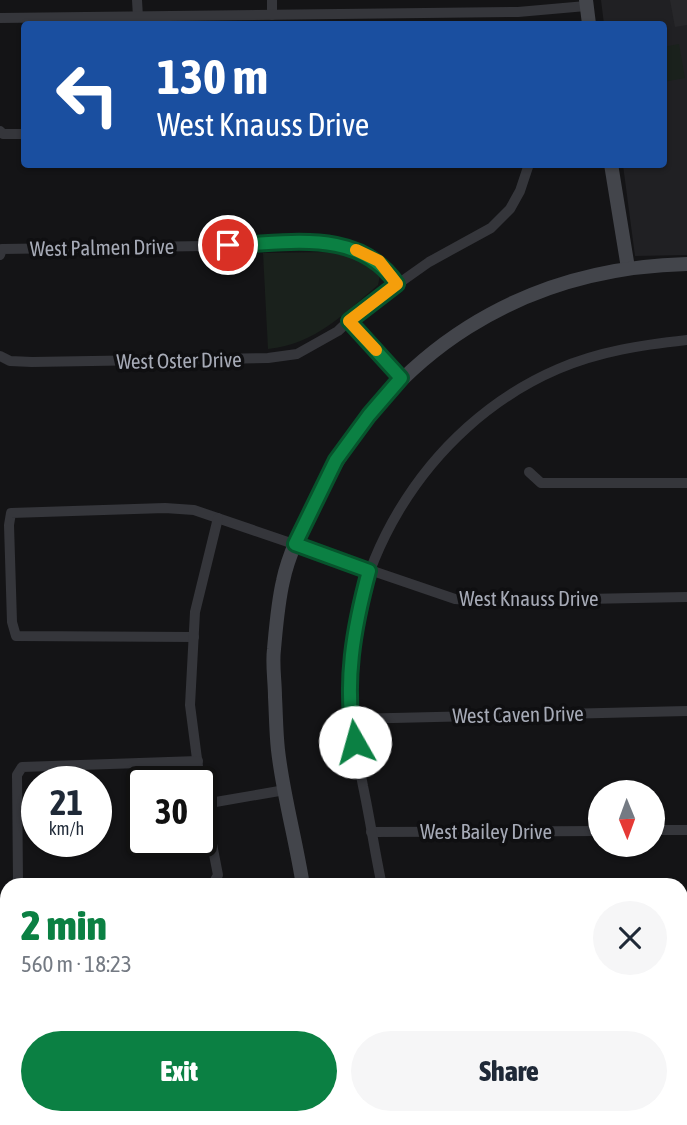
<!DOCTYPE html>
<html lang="en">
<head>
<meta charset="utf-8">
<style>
  body { margin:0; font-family:"Asap Condensed",sans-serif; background:#f6f6f7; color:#1f2937; height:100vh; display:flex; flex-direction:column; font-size:26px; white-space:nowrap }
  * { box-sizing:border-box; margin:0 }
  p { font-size:23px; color:#747a83 }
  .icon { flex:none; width:38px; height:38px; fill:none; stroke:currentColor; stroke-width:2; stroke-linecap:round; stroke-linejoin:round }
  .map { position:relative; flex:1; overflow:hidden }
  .side { position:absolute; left:0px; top:878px; width:688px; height:247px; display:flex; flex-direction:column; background:#fff; border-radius:21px 21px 0 0; box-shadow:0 2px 5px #0004 }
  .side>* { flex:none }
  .top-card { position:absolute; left:21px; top:21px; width:646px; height:147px; border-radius:7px; box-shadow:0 2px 5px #0004; background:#1a4fa0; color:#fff; overflow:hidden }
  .needle { width:46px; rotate:179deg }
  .fabs { position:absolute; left:588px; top:780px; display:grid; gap:14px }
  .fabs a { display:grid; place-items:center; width:77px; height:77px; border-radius:50%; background:#fff; box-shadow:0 2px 5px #0004; font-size:35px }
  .speed { position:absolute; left:21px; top:766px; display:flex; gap:14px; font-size:35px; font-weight:700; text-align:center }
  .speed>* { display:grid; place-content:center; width:91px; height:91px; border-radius:50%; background:#fff; box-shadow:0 2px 5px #0004; line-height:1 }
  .speed small { font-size:18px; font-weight:400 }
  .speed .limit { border:4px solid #111; border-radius:10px; background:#fff; color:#111 }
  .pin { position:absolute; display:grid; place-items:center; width:60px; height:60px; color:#fff; margin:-30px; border:4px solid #fff; border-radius:50%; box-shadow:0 2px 7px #0007 }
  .me { position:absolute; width:77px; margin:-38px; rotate:353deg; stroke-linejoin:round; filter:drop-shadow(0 0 5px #0008) }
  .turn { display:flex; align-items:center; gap:24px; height:147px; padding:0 21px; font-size:32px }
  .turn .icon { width:91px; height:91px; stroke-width:2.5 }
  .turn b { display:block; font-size:49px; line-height:60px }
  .round { display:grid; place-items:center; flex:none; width:74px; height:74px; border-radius:37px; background:#f6f6f7 }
  .summary { display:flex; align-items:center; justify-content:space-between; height:119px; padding:0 21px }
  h1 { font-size:42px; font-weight:800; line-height:52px; color:#0b8043 }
  .cta { display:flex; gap:14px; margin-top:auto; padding:14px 21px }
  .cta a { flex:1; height:80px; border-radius:42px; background:#0b8043; color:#fff; font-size:28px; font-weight:800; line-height:80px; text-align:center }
  .cta a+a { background:#f6f6f7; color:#1f2937 }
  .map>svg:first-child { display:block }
  .built { fill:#202023 }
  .green { fill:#1a211c }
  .building { fill:#27272a }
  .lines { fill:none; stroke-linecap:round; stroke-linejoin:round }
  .street { stroke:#35363b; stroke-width:10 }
  .secondary { stroke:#43454b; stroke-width:14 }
  .route-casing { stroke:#07532c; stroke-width:18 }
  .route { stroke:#0b8043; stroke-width:12 }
  .slow { stroke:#f59e0b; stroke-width:12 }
  .labels { text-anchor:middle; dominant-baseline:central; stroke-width:7; stroke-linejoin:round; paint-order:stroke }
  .street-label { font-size:21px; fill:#a6aab6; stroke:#0f0f11 }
</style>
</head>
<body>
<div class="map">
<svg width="687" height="1125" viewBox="0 0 687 1125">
  <rect width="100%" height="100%" fill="#141416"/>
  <!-- built -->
  <polygon class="built" points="601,0 687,0 687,255 635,256 623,165 663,164 663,24 604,24"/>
  <!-- green -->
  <g class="green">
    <polygon points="679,44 685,78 663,82 663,47"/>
    <path d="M330 252C349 255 366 262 380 275L378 285C343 314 316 344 268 349L263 253Z"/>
  </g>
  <!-- building -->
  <polygon class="building" points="670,0 687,0 687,25 675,27"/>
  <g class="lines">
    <!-- street -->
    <g class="street">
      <polyline points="137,0 138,17"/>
      <polyline points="272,0 272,15"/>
      <polyline points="0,18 518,12 586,6"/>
      <polyline points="0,131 3,134 24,134"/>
      <path d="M0 255 2 249 338 244C364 252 381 261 397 284"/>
      <polyline points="349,321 401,378"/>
      <polyline points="0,356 10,361 32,362 268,358 297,354 338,331 357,313 429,262 491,228 510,209 520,191 529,164"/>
      <polyline points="529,472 541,483 687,483"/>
      <polyline points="194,637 16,636 12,622 9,525 11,513 165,508 194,510 455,599 483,601 687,597"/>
      <polyline points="350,719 687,711"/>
      <polyline points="200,782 190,705 195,612 218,518"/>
      <polyline points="201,787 218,875 212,886"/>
      <polyline points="204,804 285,790"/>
      <polyline points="653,830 687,830"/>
      <polyline points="371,832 600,831"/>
      <polyline points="20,886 18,881 17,775 22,767 198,761"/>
      <path d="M382 886C375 853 370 819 363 786 359 764 352 741 350 719 336 573 425 426 558 369 600 351 642 345 687 340"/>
      <polyline points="681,929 687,926"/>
      <polyline points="11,1118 11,1125"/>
      <polyline points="246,1125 246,1118"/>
      <polyline points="405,1125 405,1118"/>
      <polyline points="665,1125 665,1118"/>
    </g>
    <!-- secondary -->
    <g class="secondary">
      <polyline points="586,0 589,24"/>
      <polyline points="611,164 628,268"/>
      <path d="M303 886C296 840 283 795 278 750 276 732 276 714 275 697 275 681 272 665 274 649 276 627 278 602 283 581 289 552 304 524 317 498 391 351 522 268 687 264"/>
      <polyline points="327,1125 328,1118"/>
    </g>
  </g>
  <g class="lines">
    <!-- route casing -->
    <g class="route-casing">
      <path id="route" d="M228 245C288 244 358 227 397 284L349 321 401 378 369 415 336 460 295 544 369 571C354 626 343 685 355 742"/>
    </g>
    <!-- route -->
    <use href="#route" class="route"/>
    <!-- slow -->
    <polyline class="slow" points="356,250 379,261 397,284 349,321 376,350"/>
  </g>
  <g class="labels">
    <!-- street labels -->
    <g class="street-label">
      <text transform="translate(102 247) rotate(-1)">West Palmen Drive</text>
      <text transform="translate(179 360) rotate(-1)">West Oster Drive</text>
      <text x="529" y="598">West Knauss Drive</text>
      <text transform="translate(518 714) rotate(-1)">West Caven Drive</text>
      <text x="486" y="831">West Bailey Drive</text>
    </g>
  </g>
</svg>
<div class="fabs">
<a><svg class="needle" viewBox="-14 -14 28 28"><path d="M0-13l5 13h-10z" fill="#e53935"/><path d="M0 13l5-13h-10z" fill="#747a83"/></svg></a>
</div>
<div class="speed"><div>21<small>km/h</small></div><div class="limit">30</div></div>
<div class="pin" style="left:228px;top:245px;background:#d93025"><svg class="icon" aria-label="arrive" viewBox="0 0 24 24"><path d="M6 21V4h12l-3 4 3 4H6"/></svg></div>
<svg class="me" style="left:355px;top:742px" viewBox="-20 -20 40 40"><circle r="19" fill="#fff"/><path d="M0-13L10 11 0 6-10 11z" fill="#0b8043"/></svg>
<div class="top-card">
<div class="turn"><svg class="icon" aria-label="left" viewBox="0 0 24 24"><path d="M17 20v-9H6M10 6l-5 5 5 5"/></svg><div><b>130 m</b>West Knauss Drive</div></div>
</div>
<section class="side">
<div class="summary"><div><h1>2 min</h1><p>560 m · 18:23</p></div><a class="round"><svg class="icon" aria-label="close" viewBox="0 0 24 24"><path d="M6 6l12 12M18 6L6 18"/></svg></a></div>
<div class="cta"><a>Exit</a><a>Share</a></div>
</section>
</div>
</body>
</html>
